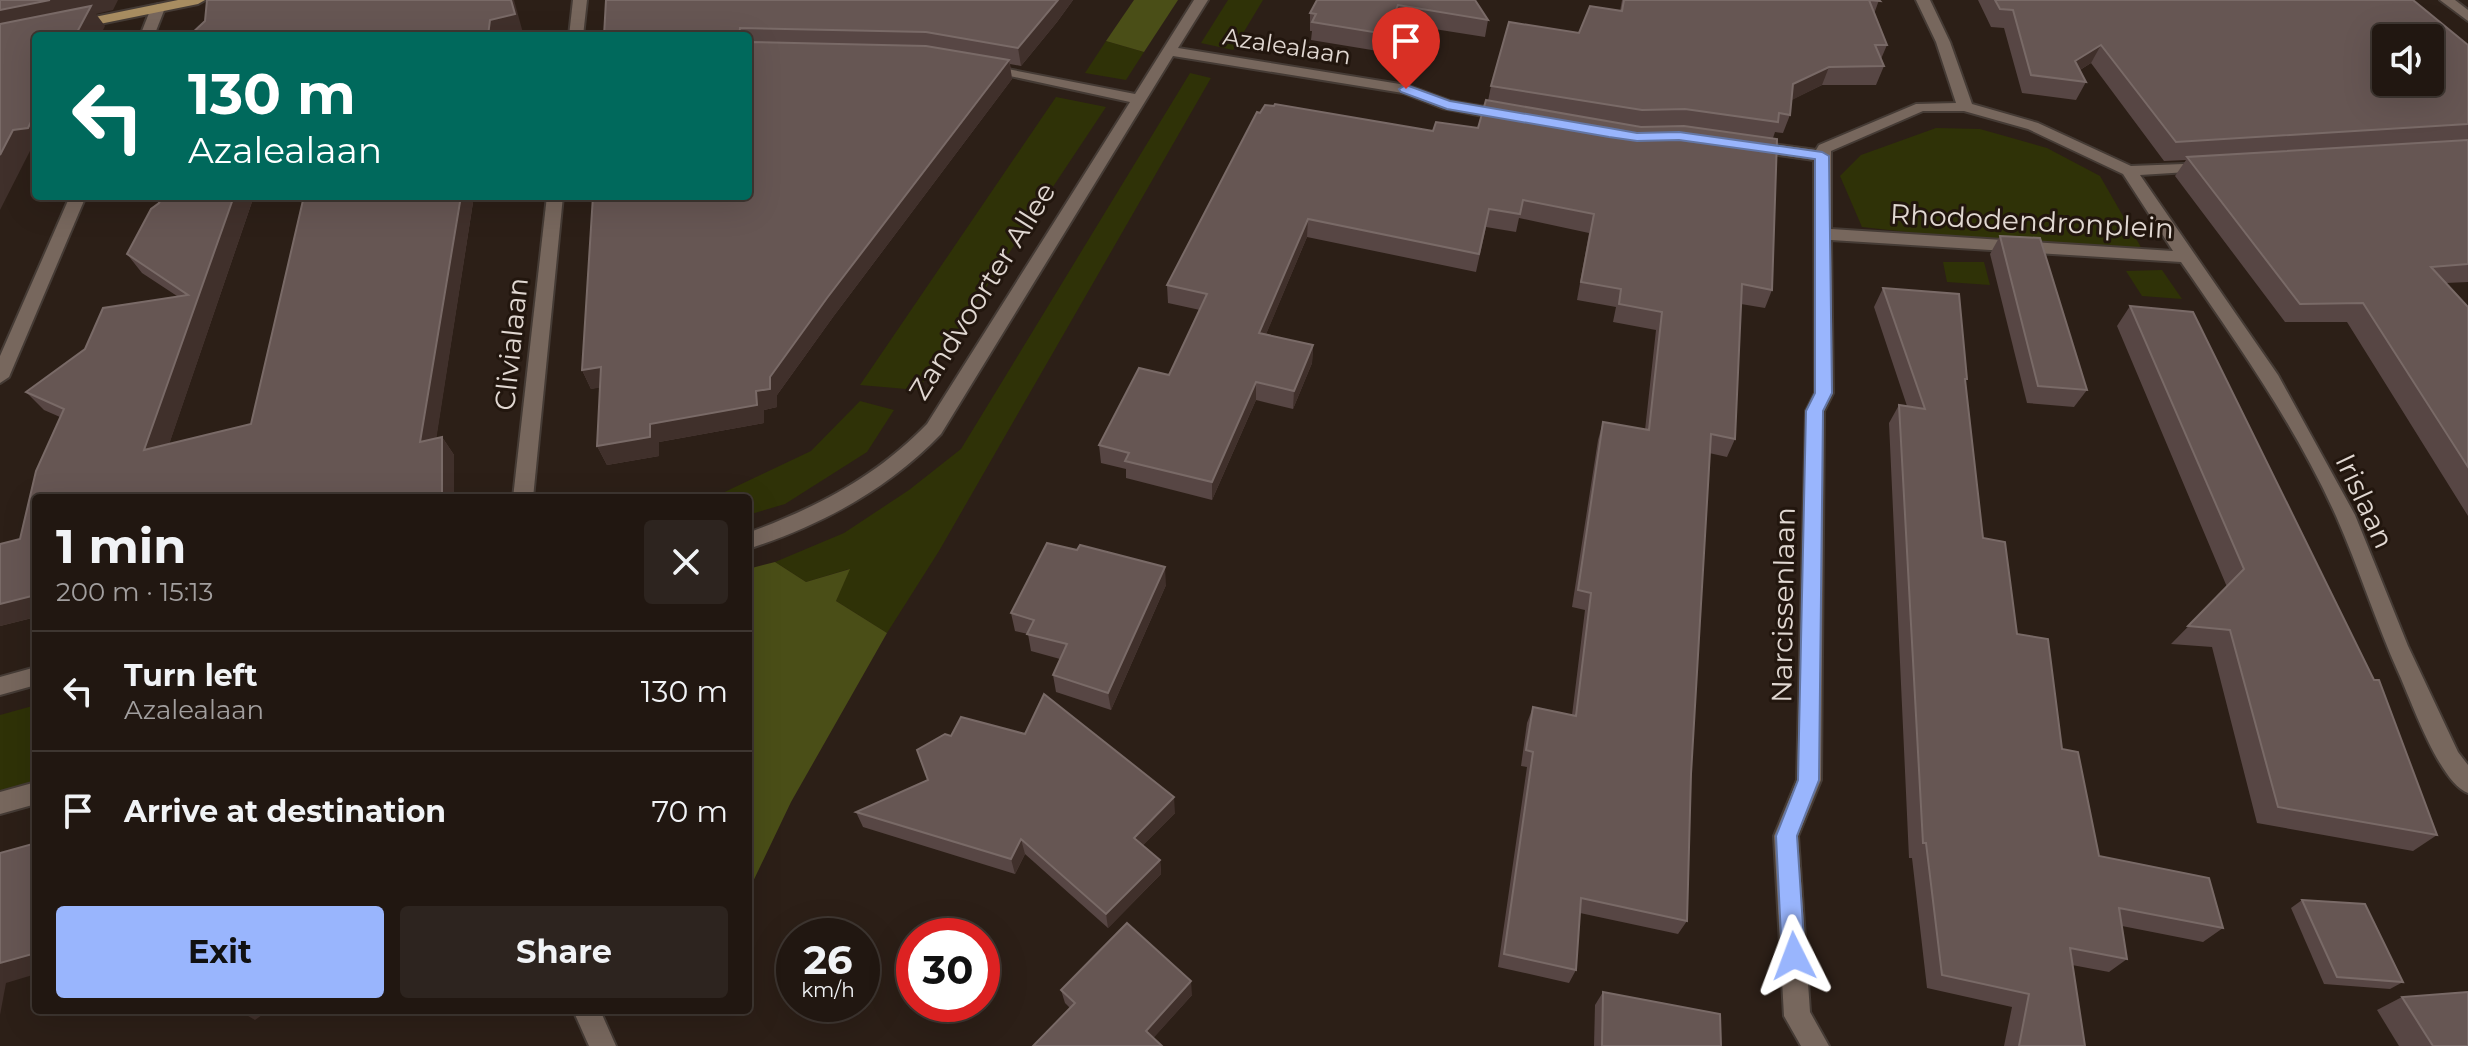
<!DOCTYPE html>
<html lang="en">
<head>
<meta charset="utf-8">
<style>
  body { margin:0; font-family:Montserrat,sans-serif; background:#2d241f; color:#f1f3f6; height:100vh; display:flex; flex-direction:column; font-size:30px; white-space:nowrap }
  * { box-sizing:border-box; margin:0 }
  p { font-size:26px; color:#a29f9f }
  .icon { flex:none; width:44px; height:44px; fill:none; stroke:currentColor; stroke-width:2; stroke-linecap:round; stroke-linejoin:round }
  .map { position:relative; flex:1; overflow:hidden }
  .sheet { position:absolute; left:32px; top:494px; width:720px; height:520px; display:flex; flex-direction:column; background:#211711; border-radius:8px; box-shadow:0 8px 32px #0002,0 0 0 2px #3e3631 }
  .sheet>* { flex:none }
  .guide { position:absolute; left:32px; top:32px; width:720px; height:168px; border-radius:8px; box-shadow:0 8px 32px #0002,0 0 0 2px #3e3631; background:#00695c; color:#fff; overflow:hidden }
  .tools { position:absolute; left:2372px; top:24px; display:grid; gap:16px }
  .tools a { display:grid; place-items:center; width:72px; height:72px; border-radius:8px; background:#211711; box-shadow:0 8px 32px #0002,0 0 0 2px #3e3631; font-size:40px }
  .speed { position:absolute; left:776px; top:918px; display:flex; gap:16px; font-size:40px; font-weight:700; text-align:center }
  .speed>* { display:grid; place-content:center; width:104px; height:104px; border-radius:50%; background:#211711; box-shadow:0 8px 32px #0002,0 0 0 2px #3e3631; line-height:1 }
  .speed small { font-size:20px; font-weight:400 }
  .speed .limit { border:12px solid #d22; background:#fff; color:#111 }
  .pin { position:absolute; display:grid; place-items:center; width:68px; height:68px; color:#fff; margin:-82px -34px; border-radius:50% 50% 50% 0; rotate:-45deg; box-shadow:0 0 8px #0007 }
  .pin .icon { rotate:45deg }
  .me { position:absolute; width:88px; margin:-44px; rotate:357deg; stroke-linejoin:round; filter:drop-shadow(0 0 6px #0008) }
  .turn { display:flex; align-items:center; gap:28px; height:168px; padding:0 24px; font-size:36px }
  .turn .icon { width:104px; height:104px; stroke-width:2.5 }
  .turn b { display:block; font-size:56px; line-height:68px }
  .round { display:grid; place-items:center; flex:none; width:84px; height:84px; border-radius:8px; background:#2d241f }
  .summary { display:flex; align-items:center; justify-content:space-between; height:136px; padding:0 24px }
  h1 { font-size:48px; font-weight:700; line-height:60px }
  .action { display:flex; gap:16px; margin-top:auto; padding:16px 24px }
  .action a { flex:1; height:92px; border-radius:8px; background:#99b5fd; color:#111; font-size:32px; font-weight:700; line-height:92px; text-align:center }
  .action a+a { background:#2d241f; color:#f1f3f6 }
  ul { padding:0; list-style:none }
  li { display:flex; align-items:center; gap:24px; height:120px; padding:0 24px; border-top:2px solid #3e3631 }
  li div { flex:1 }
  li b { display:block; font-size:30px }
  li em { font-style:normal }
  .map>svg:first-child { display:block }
  .green { fill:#2f3207 }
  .forest { fill:#4a4e17 }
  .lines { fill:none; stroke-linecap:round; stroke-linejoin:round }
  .street-casing { stroke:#453b35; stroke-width:4 }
  .primary-casing { stroke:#453b35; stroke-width:4 }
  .street { fill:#77675d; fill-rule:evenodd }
  .primary { fill:#a88d61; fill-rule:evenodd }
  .wall { fill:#574644 }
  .shaded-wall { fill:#40302b }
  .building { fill:#665653; stroke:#796a67; stroke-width:2; fill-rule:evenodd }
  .route { fill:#99b5fd; stroke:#6376a4; stroke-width:2 }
  .labels { text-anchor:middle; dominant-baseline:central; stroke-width:6; stroke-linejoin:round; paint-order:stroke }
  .far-street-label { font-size:24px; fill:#e1d8d2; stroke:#22160e }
  .street-label { font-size:28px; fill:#e1d8d2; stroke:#22160e }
</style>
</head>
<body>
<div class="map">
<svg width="2468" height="1046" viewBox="0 0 2468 1046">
  <rect width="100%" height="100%" fill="#2c1f17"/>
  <!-- green -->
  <g class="green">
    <polygon points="1228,0 1263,0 1233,50 1201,43"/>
    <polygon points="1106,41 1144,52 1126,80 1085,73"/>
    <polygon points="1190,73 1211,78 939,551 887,633 836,601 849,569 806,582 775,562 844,533 909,490 961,449"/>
    <polygon points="1056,97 1106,107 918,390 860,385"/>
    <polygon points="1936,128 1980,129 2047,148 2100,176 2142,249 1978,240 1862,227 1840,176 1861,155"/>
    <polygon points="1943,262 1984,262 1990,285 1947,282"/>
    <polygon points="2162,270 2182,299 2142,296 2126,271"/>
    <polygon points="860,401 894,410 867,452 785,504 748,515 748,498 712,498 811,451"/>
    <polygon points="36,705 36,789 0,800 0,715"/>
  </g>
  <!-- forest -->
  <g class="forest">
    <polygon points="1134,0 1178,0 1144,52 1106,41"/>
    <polygon points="775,562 806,582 850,569 836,601 887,633 791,802 748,892 748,569"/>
  </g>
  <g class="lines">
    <!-- street casing -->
    <g class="street-casing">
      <g id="street">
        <polygon points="573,0 587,0 583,36 569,36"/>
        <path d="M1194 0H1208L1178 48 1406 85 1450 101 1509 111 1517 116 1509 121 1442 108 1403 93 1173 56 941 434C887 490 822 525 748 549V533C817 507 876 477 927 424L1130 102 982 70V64L1135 94Z"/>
        <path d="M1916 0H1930L1950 42 1972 104 2038 123 2131 166 2210 163 2212 166 2204 171 2140 175 2278 375 2355 515 2408 646 2458 752 2468 765V793C2440 783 2412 703 2399 674 2376 623 2359 568 2336 516 2295 425 2237 343 2181 262L1831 240 1833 393 1824 411 1821 780 1798 836 1810 1012 1829 1046H1801L1784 1016 1774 836 1797 780 1806 411 1815 393 1814 160 1751 151 1743 146 1751 141 1816 150 1819 145 1916 104 1956 103 1936 42ZM1923 111H1964L2028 129 2123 174 2173 251 1831 229V151Z"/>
        <polygon points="2440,0 2455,0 2468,10 2468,21"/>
        <polygon points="158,4 165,8 154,36 140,36 151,8"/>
        <polygon points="70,196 86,196 9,377 0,383 0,356"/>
        <polygon points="547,196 563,196 533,498 513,498"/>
        <polygon points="36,667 36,685 0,695 0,677"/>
        <polygon points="36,782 36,804 0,814 0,792"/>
        <polygon points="573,1010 600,1010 616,1046 589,1046"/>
      </g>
    </g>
    <!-- primary casing -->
    <g class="primary-casing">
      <polygon id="primary" points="178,0 205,0 198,4 75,29 68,25 75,21"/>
    </g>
    <!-- street -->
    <use href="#street" class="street"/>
    <!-- primary -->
    <use href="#primary" class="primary"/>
  </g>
  <!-- wall -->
  <g class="wall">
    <polygon points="606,0 1073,0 1057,22 1021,66 1010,64 1012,79 833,317 777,395 777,407 764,410 764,423 659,442 659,456 607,465 597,446 600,387 591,389 582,370 748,196 748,36 604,36"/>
    <polygon points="1317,0 1475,0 1488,20 1485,37 1396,23 1384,52 1311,40 1312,31 1310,31 1310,13"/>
    <polygon points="1622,0 1879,0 1874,14 1887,45 1881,59 1884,66 1876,85 1822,85 1791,100 1790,115 1783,133 1775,132 1773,138 1772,290 1765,308 1741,304 1735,439 1727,457 1709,453 1691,774 1687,921 1678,934 1580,913 1576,970 1569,983 1498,967 1527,767 1521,766 1527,723 1533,707 1572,715 1585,610 1572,607 1598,440 1603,422 1645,430 1656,330 1613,322 1616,307 1577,300 1589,233 1519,218 1516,232 1486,227 1476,272 1307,237 1266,334 1313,345 1312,363 1293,409 1256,400 1212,500 1126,478 1126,469 1101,463 1099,445 1169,375 1200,310 1168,303 1167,285 1433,131 1478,128 1488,101 1491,86 1579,33 1620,11"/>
    <polygon points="1978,0 2413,0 2468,45 2468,282 2446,283 2468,307 2468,516 2347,322 2285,322 2175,176 2186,160 2164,161 2091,63 2080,70 2086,82 2076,100 2022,93 2004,28 1991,27"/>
    <polygon points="162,196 254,196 169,444 251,424 304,196 474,196 436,438 442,437 454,455 454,498 36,498 36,617 0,626 20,539 60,417 44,410 26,392 177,296 142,273 127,254"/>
    <polygon points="2000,236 2087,390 2074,407 2027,403 1990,254"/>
    <polygon points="1883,288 1967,379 1965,382 1983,538 2017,634 2062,749 2099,856 2223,928 2203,942 2122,926 2127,959 2109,972 2072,965 2085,1046 2004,1046 2012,1007 1927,988 1912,858 1909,858 1889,423 1899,405 1907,406 1874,307"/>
    <polygon points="2130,306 2437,835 2413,851 2257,823 2212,647 2171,644 2227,587 2117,326"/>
    <polygon points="1166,585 1111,710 1056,692 1053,675 1060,659 1031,651 1028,634 1015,631 1011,613"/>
    <polygon points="856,812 1175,813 1143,845 1160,860 1161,874 1108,928 1025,854 1015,874 863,827"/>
    <polygon points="2302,900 2403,982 2390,989 2324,984 2291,908"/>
    <polygon points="1061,990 1192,995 1153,1038 1070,1008 1065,1003"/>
    <polygon points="1603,992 1721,1046 1594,1046 1595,1005"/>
    <polygon points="2402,997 2468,1046 2399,1046 2377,1010"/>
  </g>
  <!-- shaded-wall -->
  <g class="shaded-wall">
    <polygon points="50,0 118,0 113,10 96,14 105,26 100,36 0,34 0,10"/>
    <polygon points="511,0 514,0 523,33 508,36 488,36 490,20"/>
    <polygon points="1058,0 1073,0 1057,22 1021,66 1018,48"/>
    <polygon points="1398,5 1396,23 1384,52 1385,34"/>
    <polygon points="2101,45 2091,63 2065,79 2075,61"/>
    <polygon points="1009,60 1012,79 833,317 777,395 777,407 764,410 764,423 659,442 659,456 607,465 597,446 650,424 756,391 770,377 827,298"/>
    <polygon points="1829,67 1822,85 1786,103 1793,84"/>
    <polygon points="36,112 36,150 30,151 0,210 0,155 13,130"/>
    <polygon points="234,196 254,196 161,468 144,450"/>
    <polygon points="461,196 474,196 433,460 420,442"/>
    <polygon points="1308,219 1307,237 1259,351 1259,333"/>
    <polygon points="1313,345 1312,363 1293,409 1294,391"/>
    <polygon points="601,367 611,386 591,389 582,370"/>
    <polygon points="1256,382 1256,400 1212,500 1212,482"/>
    <polygon points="442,437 454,455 454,498 422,498"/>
    <polygon points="1165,567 1166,585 1111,710 1108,693"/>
    <polygon points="36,595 36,617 0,626 0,604"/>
    <polygon points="1174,797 1175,813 1136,852 1134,838"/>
    <polygon points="1021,839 1025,854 1015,874 1011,859"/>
    <polygon points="1160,860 1161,874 1108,928 1106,914"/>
    <polygon points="36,953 36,974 6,983 0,1015 0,963"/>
    <polygon points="1191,981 1192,995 1148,1044 1146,1031"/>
    <polygon points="238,1010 269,1010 255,1020"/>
  </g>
  <!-- building -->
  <g class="building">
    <polygon points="0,0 50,0 0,10"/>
    <polygon points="207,0 511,0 515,14 490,20 488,36 189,36 205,21"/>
    <polygon points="606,0 1058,0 1018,48 926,32 740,28 739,36 604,36"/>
    <polygon points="1317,0 1475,0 1488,20 1398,5 1385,34 1312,22 1316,14 1310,13"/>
    <polygon points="1624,0 1879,0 1880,1 1869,0 1887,45 1875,45 1884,66 1829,67 1793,84 1790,115 1779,113 1778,122 1685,109 1642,110 1491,86 1509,22 1579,33 1590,6 1622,11"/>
    <path d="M1995 0H2413L2468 45V124L2176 142 2101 45 2075 61 2086 82 2031 75 2013 10 2000 9ZM2386 38H2430V82H2386Z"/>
    <polygon points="91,6 75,36 36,36 36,112 28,128 13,130 0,155 0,24"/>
    <polygon points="748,42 926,46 1009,60 827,298 770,377 770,389 756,391 757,405 650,424 650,437 597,446 601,367 582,370 593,196 748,196"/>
    <polygon points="1486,100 1641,127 1684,126 1777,139 1772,290 1742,284 1735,439 1711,434 1691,774 1687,921 1581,898 1576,970 1504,954 1533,752 1526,750 1533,707 1576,716 1591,593 1578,590 1603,422 1649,430 1662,312 1619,304 1621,289 1581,282 1594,214 1523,200 1520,214 1489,209 1479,254 1308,219 1259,333 1313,345 1294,391 1256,382 1212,482 1125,461 1129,453 1099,445 1139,368 1169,375 1207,294 1167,285 1257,112 1260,113 1265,105 1274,106 1275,104 1433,131 1436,122 1478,128"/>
    <polygon points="2468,140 2468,264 2431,267 2468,307 2468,467 2363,303 2300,304 2187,157"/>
    <polygon points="162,196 234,196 144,450 251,424 304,196 461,196 420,442 442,437 442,493 422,498 36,498 36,595 0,604 0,544 20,539 36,471 64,409 26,392 85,349 103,308 188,295 127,254 151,209 159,203"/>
    <polygon points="2000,236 2040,238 2087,390 2038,386"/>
    <polygon points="1883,288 1959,294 1967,379 1965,379 1983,538 2005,542 2017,634 2048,639 2062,749 2078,752 2099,856 2209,878 2223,928 2119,908 2127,959 2070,948 2085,1046 2019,1046 2029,994 1942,975 1926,843 1923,843 1899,405 1925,409"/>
    <polygon points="2130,306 2193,312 2374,680 2379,680 2437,835 2278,807 2230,630 2188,626 2244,569"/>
    <polygon points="1047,543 1077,550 1080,545 1165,567 1108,693 1053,675 1067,644 1027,634 1034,620 1011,613"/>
    <polygon points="1044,694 1174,797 1134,838 1160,860 1106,914 1021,839 1011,859 856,812 928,780 917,750 945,734 951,736 961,717 1025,734"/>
    <polygon points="36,843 36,953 0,963 0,853"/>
    <polygon points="2302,900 2365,904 2403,982 2337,977"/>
    <polygon points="1127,923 1191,981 1146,1031 1162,1046 1033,1046 1075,1003 1061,990"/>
    <polygon points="1603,992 1720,1014 1721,1046 1602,1046"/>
    <polygon points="2468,992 2468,1046 2433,1046 2402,997"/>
  </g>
  <!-- route -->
  <polygon class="route" points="1406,85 1450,101 1609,128 1637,133 1679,132 1822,152 1829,156 1832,393 1823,411 1819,780 1797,836 1805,956 1802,964 1794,967 1785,964 1782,956 1776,836 1798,780 1806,411 1815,393 1815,159 1679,140 1637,141 1609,137 1447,109 1401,92 1399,89"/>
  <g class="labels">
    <!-- far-street labels -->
    <g class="far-street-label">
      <text transform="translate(1287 46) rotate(9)">Azalealaan</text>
    </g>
    <!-- street labels -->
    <g class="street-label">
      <text transform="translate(2032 221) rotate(3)">Rhododendronplein</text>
      <text transform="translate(982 291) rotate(-58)">Zandvoorter Allee</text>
      <text transform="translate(511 344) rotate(-84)">Clivialaan</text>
      <text transform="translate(2365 501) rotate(65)">Irislaan</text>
      <text transform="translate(1783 605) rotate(-89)">Narcissenlaan</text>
    </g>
  </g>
</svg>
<div class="tools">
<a><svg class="icon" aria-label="sound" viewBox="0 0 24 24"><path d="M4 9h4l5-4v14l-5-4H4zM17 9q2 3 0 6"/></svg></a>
</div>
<div class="speed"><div>26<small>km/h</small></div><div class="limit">30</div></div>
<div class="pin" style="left:1406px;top:89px;background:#d93025"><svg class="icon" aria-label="arrive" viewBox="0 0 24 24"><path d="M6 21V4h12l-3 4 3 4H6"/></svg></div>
<svg class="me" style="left:1794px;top:956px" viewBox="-20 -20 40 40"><path d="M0-17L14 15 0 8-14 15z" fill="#99b5fd" stroke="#fff" stroke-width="4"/></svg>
<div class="guide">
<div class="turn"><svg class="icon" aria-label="left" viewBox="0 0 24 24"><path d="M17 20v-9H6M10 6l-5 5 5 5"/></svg><div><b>130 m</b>Azalealaan</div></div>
</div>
<section class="sheet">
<div class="summary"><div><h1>1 min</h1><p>200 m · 15:13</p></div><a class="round"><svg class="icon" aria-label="close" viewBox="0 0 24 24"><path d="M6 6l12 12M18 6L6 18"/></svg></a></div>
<ul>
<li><svg class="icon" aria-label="left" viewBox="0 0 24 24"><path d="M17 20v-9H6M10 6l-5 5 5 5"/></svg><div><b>Turn left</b><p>Azalealaan</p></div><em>130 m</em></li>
<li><svg class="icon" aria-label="arrive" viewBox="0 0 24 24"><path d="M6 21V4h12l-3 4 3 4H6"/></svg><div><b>Arrive at destination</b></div><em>70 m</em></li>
</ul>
<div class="action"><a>Exit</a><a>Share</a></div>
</section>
</div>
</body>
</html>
